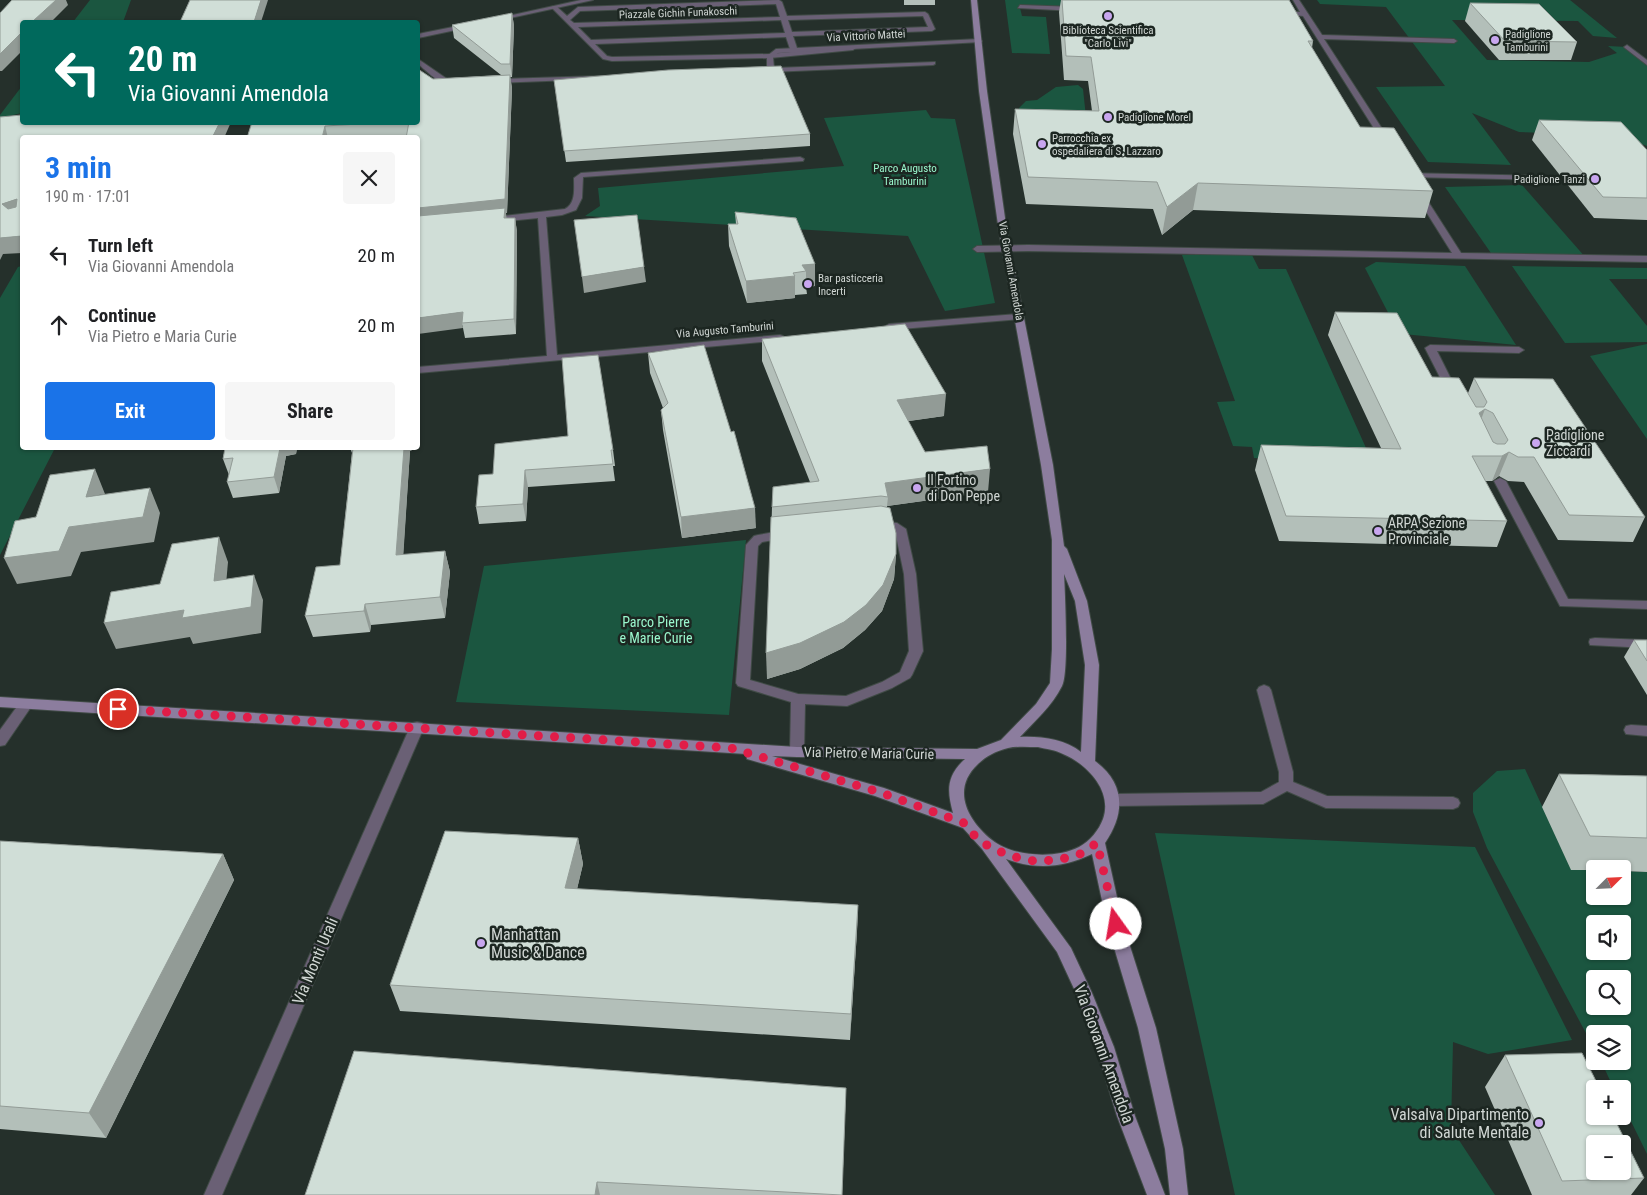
<!DOCTYPE html>
<html lang="en">
<head>
<meta charset="utf-8">
<style>
  body { margin:0; font-family:"Roboto Condensed",sans-serif; background:#f6f6f6; color:#202124; height:100vh; display:flex; flex-direction:column; font-size:19px; white-space:nowrap }
  * { box-sizing:border-box; margin:0 }
  p { font-size:16px; color:#757577 }
  .icon { flex:none; width:28px; height:28px; fill:none; stroke:currentColor; stroke-width:2; stroke-linecap:round; stroke-linejoin:round }
  .map { position:relative; flex:1; overflow:hidden }
  .drawer { position:absolute; left:20px; top:135px; width:400px; height:315px; display:flex; flex-direction:column; background:#fff; border-radius:5px; box-shadow:0 1px 4px #0004 }
  .drawer>* { flex:none }
  .top-card { position:absolute; left:20px; top:20px; width:400px; height:105px; border-radius:5px; box-shadow:0 1px 4px #0004; background:#00695c; color:#fff; overflow:hidden }
  .needle { width:32px; rotate:66deg }
  .controls { position:absolute; left:1586px; top:860px; display:grid; gap:10px }
  .controls a { display:grid; place-items:center; width:45px; height:45px; border-radius:5px; background:#fff; box-shadow:0 1px 4px #0004; font-size:25px }
  .pin { position:absolute; display:grid; place-items:center; width:42px; height:42px; color:#fff; margin:-21px; border:2px solid #fff; border-radius:50%; box-shadow:0 1px 5px #0007 }
  .me { position:absolute; width:55px; margin:-28px; rotate:347deg; stroke-linejoin:round; filter:drop-shadow(0 0 4px #0008) }
  .turn { display:flex; align-items:center; gap:18px; height:105px; padding:0 25px; font-size:22px }
  .turn .icon { width:65px; height:65px; stroke-width:2.5 }
  .turn b { display:block; font-size:35px; line-height:42px }
  .round { display:grid; place-items:center; flex:none; width:52px; height:52px; border-radius:5px; background:#f6f6f6 }
  .overview { display:flex; align-items:center; justify-content:space-between; height:85px; padding:0 25px }
  h1 { font-size:30px; font-weight:700; line-height:38px; color:#1a73e8 }
  .cta { display:flex; gap:10px; margin-top:auto; padding:10px 25px }
  .cta a { flex:1; height:58px; border-radius:5px; background:#1a73e8; color:#fff; font-size:20px; font-weight:700; line-height:58px; text-align:center }
  .cta a+a { background:#f6f6f6; color:#202124 }
  ul { padding:0; list-style:none }
  li { display:flex; align-items:center; gap:15px; height:70px; padding:0 25px }
  li div { flex:1 }
  li b { display:block; font-size:19px }
  li em { font-style:normal }
  .map>svg:first-child { display:block }
  .green { fill:#1b5640; fill-rule:evenodd }
  .lines { fill:none; stroke-linecap:round; stroke-linejoin:round }
  .lane-casing { stroke:#404b46; stroke-width:2 }
  .street-casing { stroke:#404b46; stroke-width:2 }
  .secondary-casing { stroke:#404b46; stroke-width:2 }
  .lane { fill:#6a6075; fill-rule:evenodd }
  .street { fill:#6a6075; fill-rule:evenodd }
  .secondary { fill:#8c7d9e; fill-rule:evenodd }
  .wall { fill:#b3bfb9 }
  .shaded-wall { fill:#929b96 }
  .building { fill:#d0ded7; stroke:#929b96; fill-rule:evenodd }
  .route { stroke:#e11d48; stroke-width:9; stroke-dasharray:0 16.2 }
  .poi-dot { fill:#c8a6ef; stroke:#1c2621; stroke-width:2 }
  .labels { text-anchor:middle; dominant-baseline:central; stroke-width:5; stroke-linejoin:round; paint-order:stroke }
  .far-street-label { font-size:11px; fill:#d0d6d3; stroke:#1c2621 }
  .far-poi-label { font-size:11px; fill:#d0d6d3; stroke:#1c2621; text-anchor:start }
  .far-park-label { font-size:11px; fill:#9af7cd; stroke:#1c2621 }
  .poi-label { font-size:14px; fill:#d0d6d3; stroke:#1c2621; text-anchor:start }
  .park-label { font-size:14px; fill:#9af7cd; stroke:#1c2621 }
  .street-label { font-size:14px; fill:#d0d6d3; stroke:#1c2621 }
  .near-poi-label { font-size:16px; fill:#d0d6d3; stroke:#1c2621; text-anchor:start }
  .near-street-label { font-size:16px; fill:#d0d6d3; stroke:#1c2621 }
</style>
</head>
<body>
<div class="map">
<svg width="1647" height="1195" viewBox="0 0 1647 1195">
  <rect width="100%" height="100%" fill="#25302b"/>
  <!-- green -->
  <g class="green">
    <polygon points="90,0 131,0 123,22 73,22"/>
    <polygon points="1005,0 1132,0 1135,10 1020,8 1022,16 1046,17 1050,54 1012,53"/>
    <polygon points="1317,0 1570,0 1617,38 1593,36 1578,21 1452,20 1487,60 1589,62 1617,53 1608,46 1627,47 1647,63 1647,146 1616,135 1519,132 1472,113 1511,165 1428,162 1376,87 1445,86 1386,7 1320,4"/>
    <polygon points="1078,85 1083,89 1086,117 1023,128 1019,108 1026,101 1037,100 1056,87"/>
    <polygon points="22,86 22,113 0,118 0,115"/>
    <polygon points="926,110 931,118 955,119 995,303 945,311 908,236 585,216 600,206 598,188 844,166 824,118"/>
    <polygon points="1522,185 1586,258 1493,256 1445,187"/>
    <polygon points="1182,255 1252,255 1259,269 1286,269 1366,448 1349,462 1254,458 1252,447 1233,446 1217,402 1235,401"/>
    <polygon points="1376,262 1465,266 1516,345 1403,334 1395,326 1365,268"/>
    <polygon points="22,266 22,448 55,448 0,555 0,298 18,267"/>
    <polygon points="1512,266 1647,268 1647,279 1609,279 1647,326 1647,342 1565,343"/>
    <polygon points="1647,344 1647,439 1590,356"/>
    <polygon points="746,540 729,715 456,702 484,566"/>
    <path d="M1525 769 1571 869 1595 870V896H1622L1623 871 1647 872V1154L1623 1105 1622 1089H1614L1601 1061H1622V1034H1595V1050L1487 848 1473 812V793L1497 771ZM1595 924H1622V951H1595ZM1595 979H1622V1006H1595Z"/>
    <polygon points="1155,833 1475,847 1572,1040 1488,1054 1453,1042 1451,1128 1495,1195 1235,1195"/>
  </g>
  <g class="lines">
    <!-- lane casing -->
    <g class="lane-casing">
      <g id="lane">
        <path d="M779 0 782 2 787 16 925 12 928 14 935 29 932 31 793 36 798 51 853 46 856 48 853 50 770 58 612 61 603 59 551 7 556 6 567 16 578 7ZM776 4 780 17 574 23 570 20 580 11ZM923 16 928 27 792 32 788 20ZM781 20 785 33 591 40 578 27ZM786 37 791 52 770 54 612 57 607 56 595 44Z"/>
        <polygon points="1430,345 1519,347 1524,350 1519,353 1437,351 1457,391 1452,394 1447,391 1425,348"/>
        <polygon points="1500,478 1506,481 1568,599 1647,601 1647,609 1560,606 1494,481"/>
        <polygon points="878,521 897,523 906,529 916,574 923,651 912,675 910,678 892,688 847,706 805,704 804,752 802,756 792,756 790,752 791,702 738,686 736,683 746,545 754,536 758,535 786,530 792,534 790,537 762,542 758,546 750,680 798,694 846,696 882,682 900,672 909,651 904,574 895,531 874,528 872,525 874,522"/>
        <polygon points="1595,638 1647,640 1647,648 1590,645 1589,642 1590,639"/>
        <polygon points="1264,685 1269,687 1271,690 1293,772 1293,782 1327,796 1453,797 1458,799 1460,803 1458,807 1453,809 1326,808 1287,791 1263,804 1113,806 1108,804 1106,800 1108,796 1113,794 1261,792 1279,782 1279,772 1257,690 1259,687"/>
        <polygon points="1631,725 1647,726 1647,736 1626,734 1624,730 1626,726"/>
      </g>
    </g>
    <!-- street casing -->
    <g class="street-casing">
      <g id="street">
        <polygon points="581,0 593,0 497,21 494,19"/>
        <polygon points="1293,0 1299,0 1322,35 1454,39 1457,41 1454,43 1324,39 1390,141 1389,143 1382,141 1303,16 1278,13 1281,11 1300,12"/>
        <polygon points="1020,5 1076,7 1079,9 1076,11 1018,8"/>
        <polygon points="468,24 471,26 470,27 418,38 418,34"/>
        <polygon points="979,39 982,41 981,42 778,53 773,57 774,68 935,62 935,64 933,65 771,72 765,70 767,68 767,56 776,49"/>
        <polygon points="1627,45 1647,60 1647,65 1625,48 1624,47"/>
        <path d="M418 59 450 81 460 83C446 92 428 72 418 64Z"/>
        <polygon points="600,76 602,77 598,79 495,83 491,81 495,79"/>
        <path d="M800 157 804 159 803 161 583 177 582 198 576 210 562 215 546 217 557 355 780 335 783 336V340L418 373V367L547 356 538 218 497 222 494 221V217L565 209C576 203 574 189 574 178L581 173Z"/>
        <polygon points="1404,173 1545,176 1549,178 1545,180 1407,177 1403,175"/>
        <polygon points="1416,192 1422,192 1461,253 1647,256 1647,262 1028,251 977,252 973,249 977,246 1028,245 1452,253 1415,194"/>
        <polygon points="1019,314 1022,315 1022,319 889,330 884,327 889,324"/>
        <polygon points="26,699 31,701 33,704 5,745 0,746 0,730 21,701"/>
        <polygon points="417,722 422,723 424,727 222,1195 204,1195 410,727 412,723"/>
      </g>
    </g>
    <!-- secondary casing -->
    <g class="secondary-casing">
      <path id="secondary" d="M971 0H977L987 91 1007 232 1053 465 1064 546 1067 549 1087 601 1099 665 1095 761C1126 784 1125 814 1105 843L1123 924 1156 1028 1183 1149 1188 1195H1170L1165 1149 1138 1028 1107 924 1092 854C1063 868 1036 870 1006 859L1071 948 1092 993 1114 1047 1135 1116 1165 1195H1147L1117 1116 1096 1047 1076 993 1057 952 982 849 963 828 875 796 747 759 746 754 0 707V697L797 747 977 749 1001 740 1036 704 1050 683 1052 649V540L1041 465 999 232 979 91ZM1064 574 1075 601 1085 665 1081 752C1065 739 1040 736 1020 737 1035 721 1052 706 1062 686 1069 673 1065 594 1064 574ZM1038 747C1046 749 1056 750 1063 754 1087 764 1113 791 1103 819 1099 830 1090 841 1079 847 1056 859 1013 857 992 840 967 820 951 789 978 764 986 756 996 751 1008 748 1017 746 1028 747 1038 747ZM772 756 797 757 965 759C946 776 947 791 953 813L884 788Z"/>
    </g>
    <!-- lane -->
    <use href="#lane" class="lane"/>
    <!-- street -->
    <use href="#street" class="street"/>
    <!-- secondary -->
    <use href="#secondary" class="secondary"/>
  </g>
  <!-- wall -->
  <g class="wall">
    <rect x="904" y="0" width="31" height="5"/>
    <polygon points="1061,0 1289,0 1313,41 1312,48 1360,127 1433,191 1425,218 1193,210 1162,235 1153,209 1026,204 1013,134 1015,109 1092,111 1088,81 1064,80 1059,12"/>
    <polygon points="1470,3 1577,42 1571,60 1499,60 1465,21"/>
    <polygon points="512,13 514,26 512,77 510,77 512,88 507,213 506,213 506,218 515,218 517,232 516,334 465,338 463,328 407,135 365,138 247,138 252,122 418,122 433,79 501,75 454,38 452,25"/>
    <polygon points="554,80 810,134 810,146 566,162"/>
    <polygon points="1539,120 1647,150 1647,220 1594,218 1532,140"/>
    <polygon points="735,212 796,218 815,286 806,287 807,294 795,295 795,298 747,303 729,246 728,224 736,224"/>
    <polygon points="1335,312 1432,377 1468,393 1474,378 1645,517 1633,542 1558,540 1524,482 1508,481 1499,476 1492,481 1485,481 1507,521 1497,547 1279,541 1255,470 1261,445 1381,448 1328,335"/>
    <polygon points="762,339 944,416 908,421 925,452 988,492 887,506 896,554 894,579 882,611 865,630 843,648 800,669 767,679 772,507 810,482 762,361"/>
    <polygon points="648,353 756,528 682,538 663,430 661,410 663,408 650,373"/>
    <polygon points="568,436 613,450 615,466 613,466 615,481 528,487 526,521 479,524 476,507 493,474"/>
    <polygon points="225,448 297,448 296,454 286,456 279,493 233,498 227,482 229,475 223,459"/>
    <polygon points="350,448 412,448 412,450 410,451 403,555 445,551 450,572 445,618 371,625 370,632 313,637 305,616 340,565 352,453"/>
    <polygon points="1634,640 1647,640 1647,695 1624,657"/>
    <polygon points="1559,774 1647,776 1647,872 1622,871 1622,869 1595,869 1595,870 1571,870 1542,807"/>
    <polygon points="578,838 583,864 577,889 858,905 857,931 850,1040 400,1011 390,985"/>
    <polygon points="0,841 223,854 234,880 106,1138 0,1129"/>
    <polygon points="1505,1055 1644,1178 1631,1195 1532,1195 1485,1087"/>
    <polygon points="846,1088 842,1195 305,1195"/>
  </g>
  <!-- shaded-wall -->
  <g class="shaded-wall">
    <polygon points="55,0 66,0 68,5 51,22 32,22"/>
    <polygon points="261,0 268,0 261,22 254,22"/>
    <polygon points="512,13 514,26 512,77 510,64"/>
    <polygon points="22,32 22,51 2,71 0,71 0,54"/>
    <polygon points="510,75 512,88 507,213 506,213 507,223 418,223 418,208"/>
    <polygon points="220,122 231,122 224,138 212,138"/>
    <polygon points="325,126 328,138 322,138"/>
    <polygon points="1198,183 1193,210 1162,235 1167,207"/>
    <polygon points="17,199 22,213 8,220 2,204"/>
    <polygon points="515,218 517,232 516,334 514,319"/>
    <polygon points="22,236 22,253 3,254 0,260 0,238"/>
    <polygon points="815,264 815,286 806,287 806,271 802,265"/>
    <polygon points="644,267 646,282 584,293 582,277"/>
    <polygon points="795,276 795,298 747,303 746,281"/>
    <polygon points="463,312 462,323 463,328 418,334 418,318"/>
    <polygon points="946,394 944,416 896,423 897,400"/>
    <polygon points="1485,409 1476,433 1479,413"/>
    <polygon points="280,448 297,448 296,454 286,456 279,493 274,477"/>
    <polygon points="404,448 412,448 412,450 410,451 402,576 396,555"/>
    <polygon points="1509,452 1499,476 1492,481 1502,456"/>
    <polygon points="95,469 105,494 86,497"/>
    <polygon points="990,469 988,492 887,506 888,497 885,483"/>
    <polygon points="525,470 528,487 526,521 523,504"/>
    <polygon points="150,488 160,513 154,542 81,552 71,576 17,584 4,558"/>
    <polygon points="755,508 756,528 682,538 681,517"/>
    <polygon points="219,537 228,562 224,607 214,581"/>
    <polygon points="445,551 450,572 445,618 440,597"/>
    <polygon points="896,554 894,579 882,611 865,630 843,648 800,669 767,679 766,653"/>
    <polygon points="254,575 263,600 261,633 193,644 190,637 116,649 104,623"/>
    <polygon points="365,604 371,625 370,632 364,611"/>
    <polygon points="578,838 583,864 571,914 565,888"/>
    <polygon points="223,854 234,880 106,1138 89,1113"/>
    <polygon points="858,905 857,931 850,1040 851,1014"/>
    <polygon points="597,1182 600,1195 595,1195"/>
  </g>
  <!-- building -->
  <g class="building">
    <polygon points="12,0 56,0 32,22 22,22 22,32 0,54 0,13"/>
    <polygon points="190,0 261,0 254,22 180,22"/>
    <polygon points="1062,0 1289,0 1313,41 1308,41 1360,127 1394,128 1433,191 1198,183 1167,207 1157,182 1028,177 1015,109 1099,111 1091,57 1066,56"/>
    <polygon points="1470,3 1539,4 1577,42 1505,41"/>
    <polygon points="512,13 510,64 501,64 452,25"/>
    <polygon points="781,66 810,134 564,151 554,80 668,70"/>
    <polygon points="418,69 433,79 510,75 505,199 418,208 418,138 406,138 409,122 418,122"/>
    <path d="M22 115V122H220L212 138H22V236L0 238V117ZM17 199 16 207 8 209 2 204Z"/>
    <polygon points="1539,120 1621,122 1647,150 1647,198 1603,197"/>
    <polygon points="252,122 393,122 325,126 322,138 247,138"/>
    <polygon points="505,208 504,218 515,218 514,319 462,323 463,312 418,318 418,216"/>
    <polygon points="735,212 796,218 815,264 802,265 806,271 793,273 795,276 746,281 728,224 738,224"/>
    <polygon points="637,215 644,267 582,277 574,220"/>
    <path d="M1335 312 1397 313 1432 377 1459 378 1476 407H1484L1487 402 1474 378 1553 379 1645 517 1569 515 1534 457H1518L1509 452 1502 456H1472L1507 521 1286 516 1261 445 1401 449ZM1485 409 1493 413 1508 440 1505 444H1497L1493 442 1479 413Z"/>
    <polygon points="905,324 946,394 897,400 925,452 987,446 990,469 885,483 888,497 881,496 772,507 773,487 819,481 762,339"/>
    <polygon points="704,345 731,432 734,431 755,508 681,517 661,410 668,403 648,353"/>
    <polygon points="598,355 613,450 611,450 613,464 525,470 523,504 476,507 479,475 493,474 495,444 568,436 562,358"/>
    <polygon points="225,448 280,448 274,477 227,482 233,458 223,459"/>
    <polygon points="353,448 404,448 396,555 445,551 440,597 365,604 364,611 305,616 316,567 340,565"/>
    <polygon points="95,469 86,497 150,488 143,517 69,527 59,551 4,558 15,521 36,517 50,475"/>
    <polygon points="881,506 890,508 896,533 896,554 883,585 866,605 844,622 800,643 766,653 771,517"/>
    <polygon points="219,537 214,581 254,575 251,607 182,618 184,610 104,623 111,592 160,584 172,544"/>
    <polygon points="1634,640 1647,640 1647,661"/>
    <polygon points="1559,774 1647,776 1647,838 1590,836"/>
    <polygon points="445,831 578,838 565,888 858,905 851,1014 390,985"/>
    <polygon points="0,841 223,854 89,1113 0,1106"/>
    <polygon points="354,1051 846,1088 842,1195 597,1182 595,1195 305,1195"/>
    <path d="M1582 1053 1600 1089H1595V1116H1613L1644 1178 1562 1181 1505 1055ZM1595 1144H1622V1171H1595Z"/>
  </g>
  <g class="lines">
    <!-- route -->
    <polyline class="route" points="118,709 731,748 879,792 964,823 974,835 988,846 1010,856 1034,861 1058,860 1080,854 1097,843 1116,924"/>
  </g>
  <!-- markers -->
  <g class="poi-dot">
    <circle cx="1108" cy="16" r="5"/>
    <circle cx="1495" cy="40" r="5"/>
    <circle cx="1108" cy="117" r="5"/>
    <circle cx="1042" cy="144" r="5"/>
    <circle cx="1595" cy="179" r="5"/>
    <circle cx="808" cy="284" r="5"/>
    <circle cx="1536" cy="443" r="5"/>
    <circle cx="917" cy="488" r="5"/>
    <circle cx="1378" cy="531" r="5"/>
    <circle cx="481" cy="943" r="5"/>
    <circle cx="1539" cy="1123" r="5"/>
  </g>
  <g class="labels">
    <!-- far-street labels -->
    <g class="far-street-label">
      <text transform="translate(678 13) rotate(-2)">Piazzale Gichin Funakoschi</text>
      <text transform="translate(866 36) rotate(-3)">Via Vittorio Mattei</text>
      <text transform="translate(1011 271) rotate(80)">Via Giovanni Amendola</text>
      <text transform="translate(725 330) rotate(-5)">Via Augusto Tamburini</text>
    </g>
    <!-- far-poi labels -->
    <g class="far-poi-label">
      <text x="1108" y="30" text-anchor="middle">Biblioteca Scientifica<tspan x="1108" dy="13">"Carlo Livi"</tspan></text>
      <text x="1505" y="34">Padiglione<tspan x="1505" dy="13">Tamburini</tspan></text>
      <text x="1118" y="117">Padiglione Morel</text>
      <text x="1052" y="138">Parrocchia ex<tspan x="1052" dy="13">ospedaliera di S. Lazzaro</tspan></text>
      <text x="1585" y="179" text-anchor="end">Padiglione Tanzi</text>
      <text x="818" y="278">Bar pasticceria<tspan x="818" dy="13">Incerti</tspan></text>
    </g>
    <!-- far-park labels -->
    <g class="far-park-label">
      <text x="905" y="168">Parco Augusto<tspan x="905" dy="13">Tamburini</tspan></text>
    </g>
    <!-- poi labels -->
    <g class="poi-label">
      <text x="1546" y="435">Padiglione<tspan x="1546" dy="16">Ziccardi</tspan></text>
      <text x="927" y="480">Il Fortino<tspan x="927" dy="16">di Don Peppe</tspan></text>
      <text x="1388" y="523">ARPA Sezione<tspan x="1388" dy="16">Provinciale</tspan></text>
    </g>
    <!-- park labels -->
    <g class="park-label">
      <text x="656" y="622">Parco Pierre<tspan x="656" dy="16">e Marie Curie</tspan></text>
    </g>
    <!-- street labels -->
    <g class="street-label">
      <text transform="translate(869 753) rotate(1)">Via Pietro e Maria Curie</text>
    </g>
    <!-- near-poi labels -->
    <g class="near-poi-label">
      <text x="491" y="934">Manhattan<tspan x="491" dy="18">Music &amp; Dance</tspan></text>
      <text x="1529" y="1114" text-anchor="end">Valsalva Dipartimento<tspan x="1529" dy="18">di Salute Mentale</tspan></text>
    </g>
    <!-- near-street labels -->
    <g class="near-street-label">
      <text transform="translate(315 961) rotate(-67)">Via Monti Urali</text>
      <text transform="translate(1104 1054) rotate(70)">Via Giovanni Amendola</text>
    </g>
  </g>
</svg>
<div class="controls">
<a><svg class="needle" viewBox="-14 -14 28 28"><path d="M0-13l5 13h-10z" fill="#e53935"/><path d="M0 13l5-13h-10z" fill="#757577"/></svg></a>
<a><svg class="icon" aria-label="sound" viewBox="0 0 24 24"><path d="M4 9h4l5-4v14l-5-4H4zM17 9q2 3 0 6"/></svg></a>
<a><svg class="icon" aria-label="search" viewBox="0 0 24 24"><circle cx="10" cy="10" r="6"/><path d="M15 15l6 6"/></svg></a>
<a><svg class="icon" aria-label="layers" viewBox="0 0 24 24"><path d="M12 4l9 5-9 5-9-5zM3 14l9 5 9-5"/></svg></a>
<a>+</a>
<a>−</a>
</div>
<div class="pin" style="left:118px;top:709px;background:#d93025"><svg class="icon" aria-label="arrive" viewBox="0 0 24 24"><path d="M6 21V4h12l-3 4 3 4H6"/></svg></div>
<svg class="me" style="left:1116px;top:924px" viewBox="-20 -20 40 40"><circle r="19" fill="#fff"/><path d="M0-13L10 11 0 6-10 11z" fill="#e11d48"/></svg>
<div class="top-card">
<div class="turn"><svg class="icon" aria-label="left" viewBox="0 0 24 24"><path d="M17 20v-9H6M10 6l-5 5 5 5"/></svg><div><b>20 m</b>Via Giovanni Amendola</div></div>
</div>
<section class="drawer">
<div class="overview"><div><h1>3 min</h1><p>190 m · 17:01</p></div><a class="round"><svg class="icon" aria-label="close" viewBox="0 0 24 24"><path d="M6 6l12 12M18 6L6 18"/></svg></a></div>
<ul>
<li><svg class="icon" aria-label="left" viewBox="0 0 24 24"><path d="M17 20v-9H6M10 6l-5 5 5 5"/></svg><div><b>Turn left</b><p>Via Giovanni Amendola</p></div><em>20 m</em></li>
<li><svg class="icon" aria-label="ahead" viewBox="0 0 24 24"><path d="M12 20V5M6 11l6-6 6 6"/></svg><div><b>Continue</b><p>Via Pietro e Maria Curie</p></div><em>20 m</em></li>
</ul>
<div class="cta"><a>Exit</a><a>Share</a></div>
</section>
</div>
</body>
</html>
